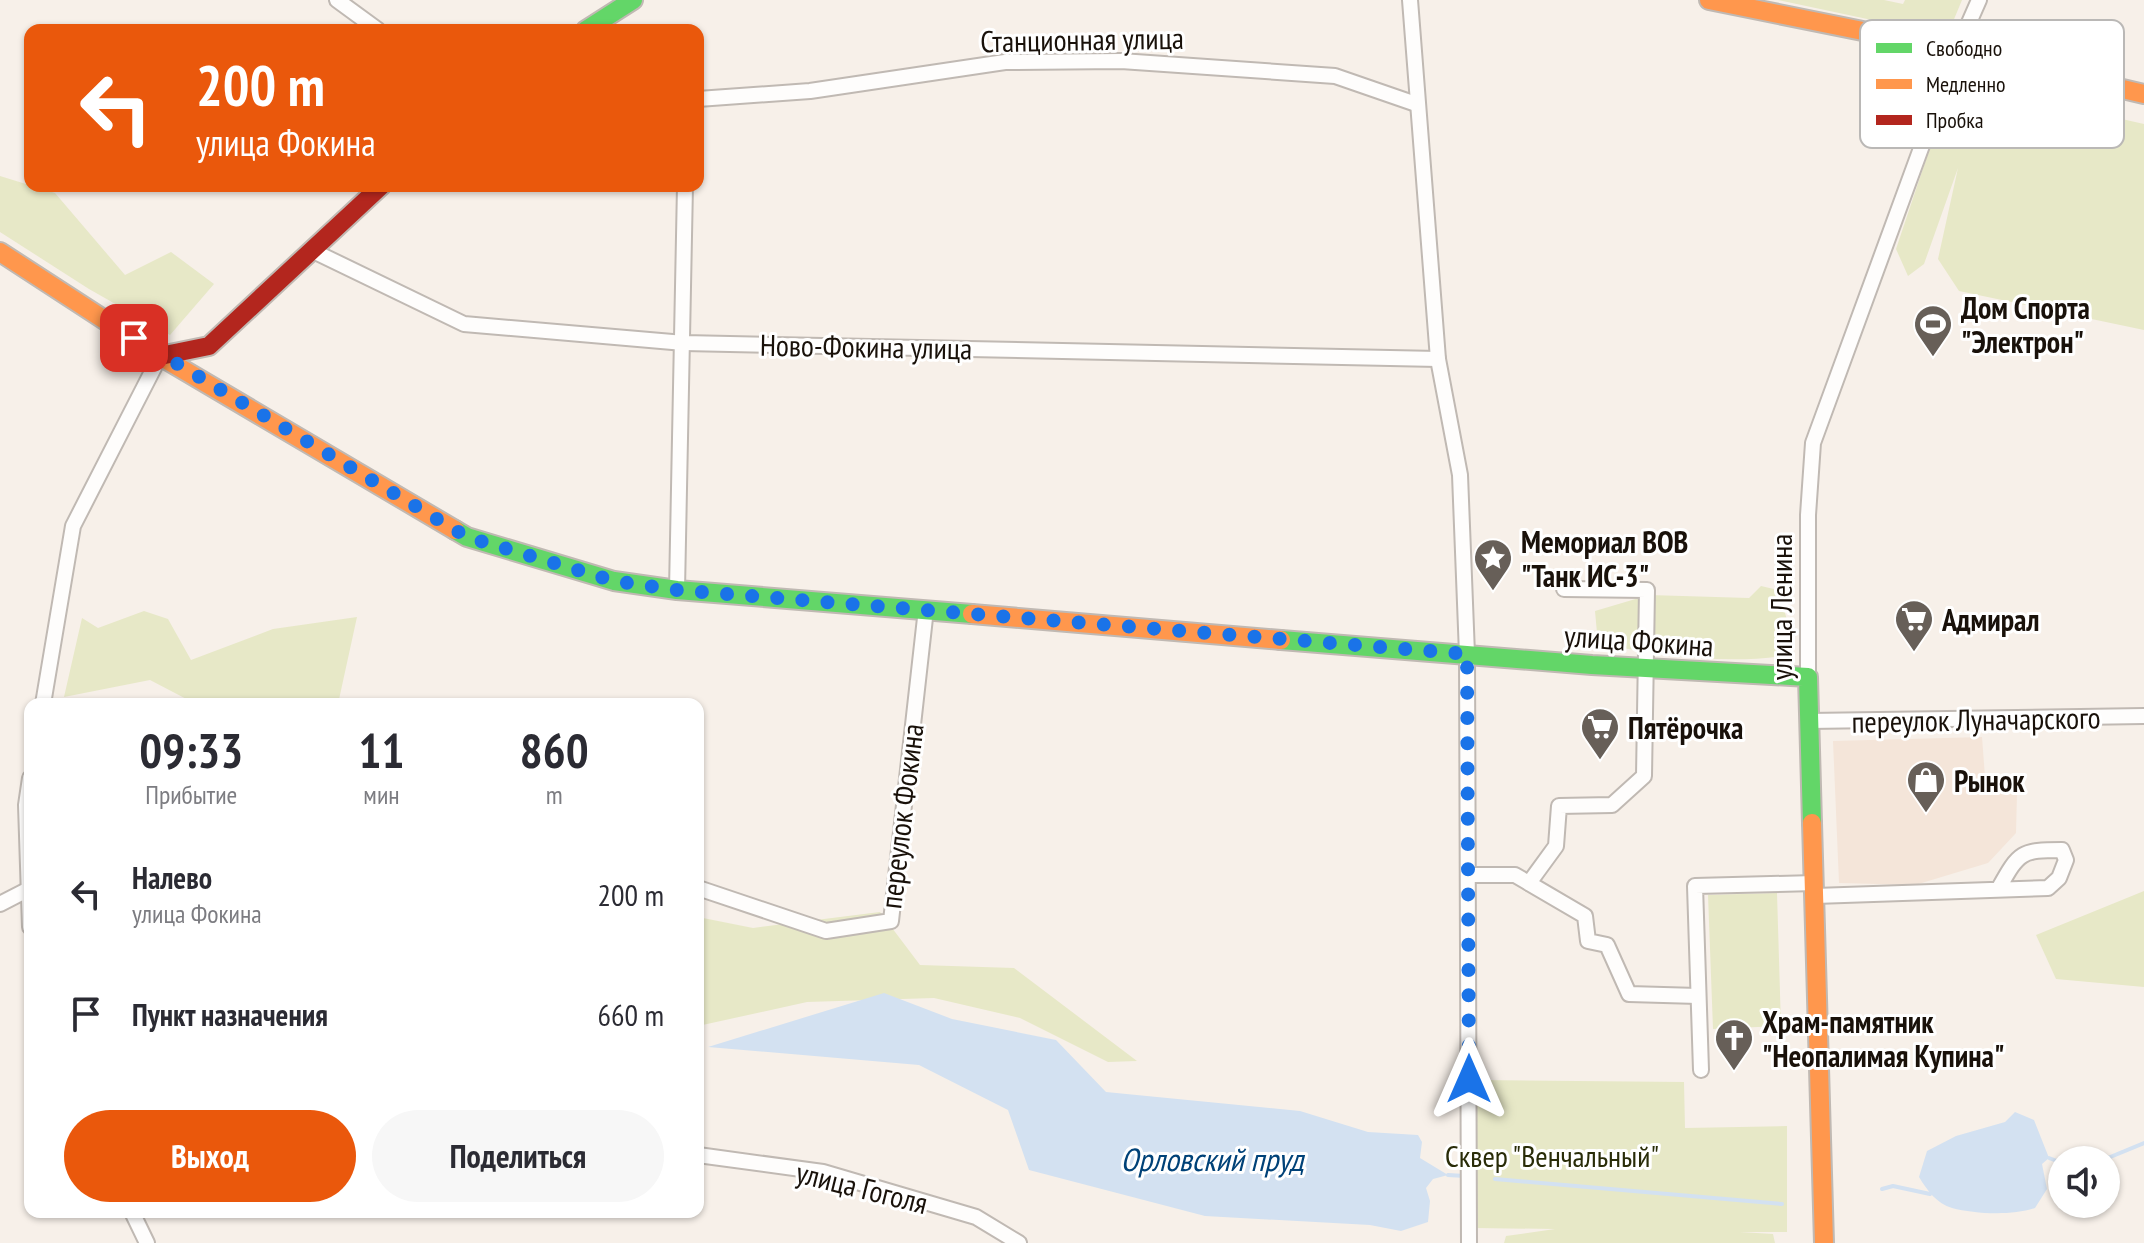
<!DOCTYPE html>
<html lang="ru">
<head>
<meta charset="utf-8">
<style>
  body { margin:0; font-family:"PT Sans Narrow",sans-serif; background:#f7f7f7; color:#2b2b33; height:100vh; display:flex; flex-direction:column; font-size:30px; white-space:nowrap }
  * { box-sizing:border-box; margin:0 }
  p { font-size:26px; color:#7c7c81 }
  .icon { flex:none; width:44px; height:44px; fill:none; stroke:currentColor; stroke-width:2; stroke-linecap:round; stroke-linejoin:round }
  .map { position:relative; flex:1; overflow:hidden }
  .drawer { position:absolute; left:24px; top:698px; width:680px; height:520px; display:flex; flex-direction:column; background:#fff; border-radius:16px; box-shadow:0 2px 6px #0004 }
  .drawer>* { flex:none }
  .guide { position:absolute; left:24px; top:24px; width:680px; height:168px; border-radius:16px; box-shadow:0 2px 6px #0004; background:#ea580c; color:#fff; overflow:hidden }
  .buttons { position:absolute; left:2048px; top:1146px; display:grid; gap:16px }
  .buttons a { display:grid; place-items:center; width:72px; height:72px; border-radius:50%; background:#fff; box-shadow:0 2px 6px #0004; font-size:40px }
  .pin { position:absolute; display:grid; place-items:center; width:68px; height:68px; color:#fff; margin:-34px; border-radius:16px; box-shadow:0 4px 12px #0006 }
  .me { position:absolute; width:88px; margin:-44px; rotate:0deg; stroke-linejoin:round; filter:drop-shadow(0 0 6px #0008) }
  .turn { display:flex; align-items:center; gap:28px; height:168px; padding:0 40px; font-size:36px }
  .turn .icon { width:104px; height:104px; stroke-width:2.5 }
  .turn b { display:block; font-size:56px; line-height:68px }
  .eta { display:flex; justify-content:space-evenly; align-items:center; height:136px; text-align:center }
  .eta b { font-size:48px; font-weight:700; line-height:56px }
  .cta { display:flex; gap:16px; margin-top:auto; padding:16px 40px }
  .cta a { flex:1; height:92px; border-radius:48px; background:#ea580c; color:#fff; font-size:32px; font-weight:700; line-height:92px; text-align:center }
  .cta a+a { background:#f7f7f7; color:#2b2b33 }
  ul { padding:0; list-style:none }
  li { display:flex; align-items:center; gap:24px; height:120px; padding:0 40px }
  li div { flex:1 }
  li b { display:block; font-size:30px }
  li em { font-style:normal }
  .map>svg:first-child { display:block }
  .commercial { fill:#f4e5d9 }
  .green { fill:#e7e8c7 }
  .water { fill:#d3e1f1 }
  .lines { fill:none; stroke-linecap:round; stroke-linejoin:round }
  .stream { stroke:#d3e1f1; stroke-width:4 }
  .street-casing { stroke:#c0b9b3; stroke-width:18 }
  .fast-casing { stroke:#c0b9b3; stroke-width:22 }
  .slow-casing { stroke:#c0b9b3; stroke-width:22 }
  .jam-casing { stroke:#c0b9b3; stroke-width:22 }
  .street { stroke:#fefdfc; stroke-width:14 }
  .fast { stroke:#63d668; stroke-width:18 }
  .slow { stroke:#ff974d; stroke-width:18 }
  .jam { stroke:#b3261e; stroke-width:18 }
  .route { stroke:#1a73e8; stroke-width:14; stroke-dasharray:0 25.2 }
  .labels { text-anchor:middle; dominant-baseline:central; stroke-width:6; stroke-linejoin:round; paint-order:stroke }
  .street-label { font-size:30px; fill:#19110a; stroke:#fff }
  .poi-label { font-size:30px; font-weight:bold; fill:#19110a; stroke:#fff; text-anchor:start }
  .park-label { font-size:30px; fill:#292c08; stroke:#fff }
  .water-label { font-size:32px; font-style:italic; fill:#004278; stroke:#fff }
  .key { fill:#fff; stroke:#bab8b6; stroke-width:2 }
  .key-label { font-size:22px; fill:#19110a }
</style>
</head>
<body>
<div class="map">
<svg width="2144" height="1243" viewBox="0 0 2144 1243">
  <rect width="100%" height="100%" fill="#f7f0e9"/>
  <!-- commercial -->
  <polygon class="commercial" points="1982,737 1986,790 2017,794 2016,833 1988,863 1915,885 1839,883 1833,741"/>
  <!-- green -->
  <g class="green">
    <polygon points="1778,0 1884,0 1903,4 1905,0 1962,0 1947,36"/>
    <polygon points="1958,64 1985,86 1980,104 2011,94 2144,124 2144,330 1959,291 1938,259 1958,168 1924,264 1908,276 1896,249"/>
    <polygon points="0,176 55,193 125,275 171,252 214,284 170,335 89,289 0,232"/>
    <path d="M1761 586 1778 590 1788 623 1781 656C1721 665 1658 654 1598 644L1595 611 1649 595 1749 598Z"/>
    <polygon points="144,611 168,619 191,660 273,629 357,617 338,704 196,704 150,680 64,697 82,618 98,628"/>
    <polygon points="2144,891 2144,987 2056,979 2036,935"/>
    <polygon points="1777,893 1781,1026 1713,1029 1708,895"/>
    <polygon points="880,912 920,965 1014,968 1137,1061 1108,1062 1020,1018 934,998 807,1002 698,1026 698,917 753,928"/>
    <polygon points="1477,1080 1684,1082 1685,1128 1787,1126 1787,1232 1740,1232 1773,1234 1775,1243 1504,1243 1506,1236 1555,1229 1475,1228"/>
  </g>
  <!-- water -->
  <g class="water">
    <polygon points="884,993 952,1019 1056,1040 1106,1092 1300,1111 1368,1132 1418,1135 1422,1142 1420,1158 1448,1175 1433,1179 1426,1188 1430,1201 1428,1222 1401,1231 1370,1225 1205,1216 1029,1170 1008,1110 919,1065 708,1047"/>
    <path d="M2015 1112 2034 1120 2049 1158 2042 1164 2047 1189 2035 1208C2012 1216 1975 1214 1952 1208 1937 1204 1927 1190 1919 1177L1927 1151 1956 1136 2005 1122Z"/>
  </g>
  <g class="lines">
    <!-- stream -->
    <g class="stream">
      <polyline points="2049,1158 2062,1163"/>
      <polyline points="2103,1160 2144,1143"/>
      <polyline points="1448,1175 1465,1176"/>
      <polyline points="1495,1179 1782,1204"/>
      <polyline points="1882,1189 1893,1186 1930,1194"/>
    </g>
    <!-- street casing -->
    <g class="street-casing">
      <g id="street">
        <polyline points="337,0 378,30"/>
        <polyline points="1410,0 1438,359 1460,475 1467,654 1469,1243"/>
        <polyline points="698,99 810,91 1005,62 1121,61 1335,76 1416,104"/>
        <polyline points="311,250 464,324 684,343 1438,359"/>
        <polyline points="677,590 685,186"/>
        <polyline points="1808,677 1808,515 1813,443 1957,50 1979,0"/>
        <polyline points="43,704 73,526 160,356"/>
        <polyline points="1809,721 2144,716"/>
        <polyline points="30,778 26,805 30,927"/>
        <polyline points="1468,875 1515,875 1585,916 1588,941 1607,945 1629,994 1698,996"/>
        <polyline points="1529,883 1556,846 1559,806 1612,805 1644,776 1647,590 1564,589"/>
        <polyline points="698,888 826,931 891,921 926,609"/>
        <path d="M1815 896 2048 888 2059 878 2066 860 2062 850C2021 850 2019 852 1999 888"/>
        <polyline points="0,904 29,889"/>
        <polyline points="1701,1070 1695,886 1815,883"/>
        <polyline points="698,1155 823,1172 976,1217 1019,1243"/>
        <polyline points="132,1212 147,1243"/>
      </g>
    </g>
    <!-- fast casing -->
    <g class="fast-casing">
      <g id="fast">
        <polyline points="586,30 633,0"/>
        <polyline points="455,530 467,537 614,581 677,590 972,614"/>
        <polyline points="1281,640 1592,665 1808,677 1812,823"/>
      </g>
    </g>
    <!-- slow casing -->
    <g class="slow-casing">
      <g id="slow">
        <polyline points="1709,0 1957,50 2144,94"/>
        <polyline points="0,252 160,356 455,530"/>
        <polyline points="972,614 1281,640"/>
        <polyline points="1812,823 1824,1243"/>
      </g>
    </g>
    <!-- jam casing -->
    <g class="jam-casing">
      <polyline id="jam" points="160,356 209,346 381,186"/>
    </g>
    <!-- street -->
    <use href="#street" class="street"/>
    <!-- fast -->
    <use href="#fast" class="fast"/>
    <!-- slow -->
    <use href="#slow" class="slow"/>
    <!-- jam -->
    <use href="#jam" class="jam"/>
  </g>
  <g class="lines">
    <!-- route -->
    <polyline class="route" points="134,338 467,537 614,581 677,590 1467,654 1469,1079"/>
  </g>
  <!-- icons -->
  <defs>
    <g id="stadium-pin" transform="scale(2)"><path d="M0 17L-7.5 6A9.5 9.5 0 1 1 7.5 6Z" fill="#675f58" stroke="#fff"/><path d="M0-5a6.5 5 0 1 0 0 10a6.5 5 0 1 0 0-10ZM-3.5-1.8h7v3.6h-7Z" fill="#fff"/></g>
    <g id="sight-pin" transform="scale(2)"><path d="M0 17L-7.5 6A9.5 9.5 0 1 1 7.5 6Z" fill="#675f58" stroke="#fff"/><path d="M0-6L1.8-2.2L6-1.7L2.9 1.2L3.7 5.4L0 3.3L-3.7 5.4L-2.9 1.2L-6-1.7L-1.8-2.2Z" fill="#fff"/></g>
    <g id="supermarket-pin" transform="scale(2)"><path d="M0 17L-7.5 6A9.5 9.5 0 1 1 7.5 6Z" fill="#675f58" stroke="#fff"/><path d="M-6-5.5h2.5l.6 2H6L4.5 2H-2.5L-4.4-4H-6ZM-1.5 3.2a1.3 1.3 0 1 0 .1 0ZM3 3.2a1.3 1.3 0 1 0 .1 0Z" fill="#fff"/></g>
    <g id="shop-pin" transform="scale(2)"><path d="M0 17L-7.5 6A9.5 9.5 0 1 1 7.5 6Z" fill="#675f58" stroke="#fff"/><path d="M-5-2.5h2.3a2.7 3.5 0 0 1 5.4 0H5L5.5 6h-11ZM-1.5-2.5h3a1.5 2.3 0 0 0-3 0Z" fill="#fff"/></g>
    <g id="church-pin" transform="scale(2)"><path d="M0 17L-7.5 6A9.5 9.5 0 1 1 7.5 6Z" fill="#675f58" stroke="#fff"/><path d="M-1.2-6h2.4v3.5h3.3v2.4h-3.3V6h-2.4V-.1h-3.3v-2.4h3.3Z" fill="#fff"/></g>
  </defs>
  <g fill-rule="evenodd">
    <use href="#stadium-pin" x="1933" y="324"/>
    <use href="#sight-pin" x="1493" y="558"/>
    <use href="#supermarket-pin" x="1914" y="619"/>
    <use href="#supermarket-pin" x="1600" y="727"/>
    <use href="#shop-pin" x="1926" y="780"/>
    <use href="#church-pin" x="1734" y="1038"/>
  </g>
  <g class="labels">
    <!-- street labels -->
    <g class="street-label">
      <text transform="translate(1082 39) rotate(-1)">Станционная улица</text>
      <text transform="translate(866 346) rotate(1)">Ново-Фокина улица</text>
      <text transform="translate(1780 607) rotate(-90)">улица Ленина</text>
      <text transform="translate(1639 640) rotate(4)">улица Фокина</text>
      <text transform="translate(1976 719) rotate(-1)">переулок Луначарского</text>
      <text transform="translate(901 816) rotate(-83)">переулок Фокина</text>
      <text transform="translate(862 1187) rotate(14)">улица Гоголя</text>
    </g>
    <!-- poi labels -->
    <g class="poi-label">
      <text x="1961" y="307">Дом Спорта<tspan x="1961" dy="34">"Электрон"</tspan></text>
      <text x="1521" y="541">Мемориал ВОВ<tspan x="1521" dy="34">"Танк ИС-3"</tspan></text>
      <text x="1942" y="619">Адмирал</text>
      <text x="1628" y="727">Пятёрочка</text>
      <text x="1954" y="780">Рынок</text>
      <text x="1762" y="1021">Храм-памятник<tspan x="1762" dy="34">"Неопалимая Купина"</tspan></text>
    </g>
    <!-- park labels -->
    <g class="park-label">
      <text x="1552" y="1155">Сквер "Венчальный"</text>
    </g>
    <!-- water labels -->
    <g class="water-label">
      <text x="1212" y="1159">Орловский пруд</text>
    </g>
  </g>
  <!-- legend -->
  <rect x="1860" y="20" width="264" height="128" rx="12" class="key"/>
  <rect x="1876" y="43" width="36" height="10" fill="#63d668"/>
  <rect x="1876" y="79" width="36" height="10" fill="#ff974d"/>
  <rect x="1876" y="115" width="36" height="10" fill="#b3261e"/>
  <g class="key-label">
    <text x="1926" y="56">Свободно</text>
    <text x="1926" y="92">Медленно</text>
    <text x="1926" y="128">Пробка</text>
  </g>
</svg>
<div class="buttons">
<a><svg class="icon" aria-label="sound" viewBox="0 0 24 24"><path d="M4 9h4l5-4v14l-5-4H4zM17 9q2 3 0 6"/></svg></a>
</div>
<div class="pin" style="left:134px;top:338px;background:#d93025"><svg class="icon" aria-label="arrive" viewBox="0 0 24 24"><path d="M6 21V4h12l-3 4 3 4H6"/></svg></div>
<svg class="me" style="left:1469px;top:1079px" viewBox="-20 -20 40 40"><path d="M0-17L14 15 0 8-14 15z" fill="#1a73e8" stroke="#fff" stroke-width="4"/></svg>
<div class="guide">
<div class="turn"><svg class="icon" aria-label="left" viewBox="0 0 24 24"><path d="M17 20v-9H6M10 6l-5 5 5 5"/></svg><div><b>200 m</b>улица Фокина</div></div>
</div>
<section class="drawer">
<div class="eta">
<div><b>09:33</b><p>Прибытие</p></div>
<div><b>11</b><p>мин</p></div>
<div><b>860</b><p>m</p></div>
</div>
<ul>
<li><svg class="icon" aria-label="left" viewBox="0 0 24 24"><path d="M17 20v-9H6M10 6l-5 5 5 5"/></svg><div><b>Налево</b><p>улица Фокина</p></div><em>200 m</em></li>
<li><svg class="icon" aria-label="arrive" viewBox="0 0 24 24"><path d="M6 21V4h12l-3 4 3 4H6"/></svg><div><b>Пункт назначения</b></div><em>660 m</em></li>
</ul>
<div class="cta"><a>Выход</a><a>Поделиться</a></div>
</section>
</div>
</body>
</html>
